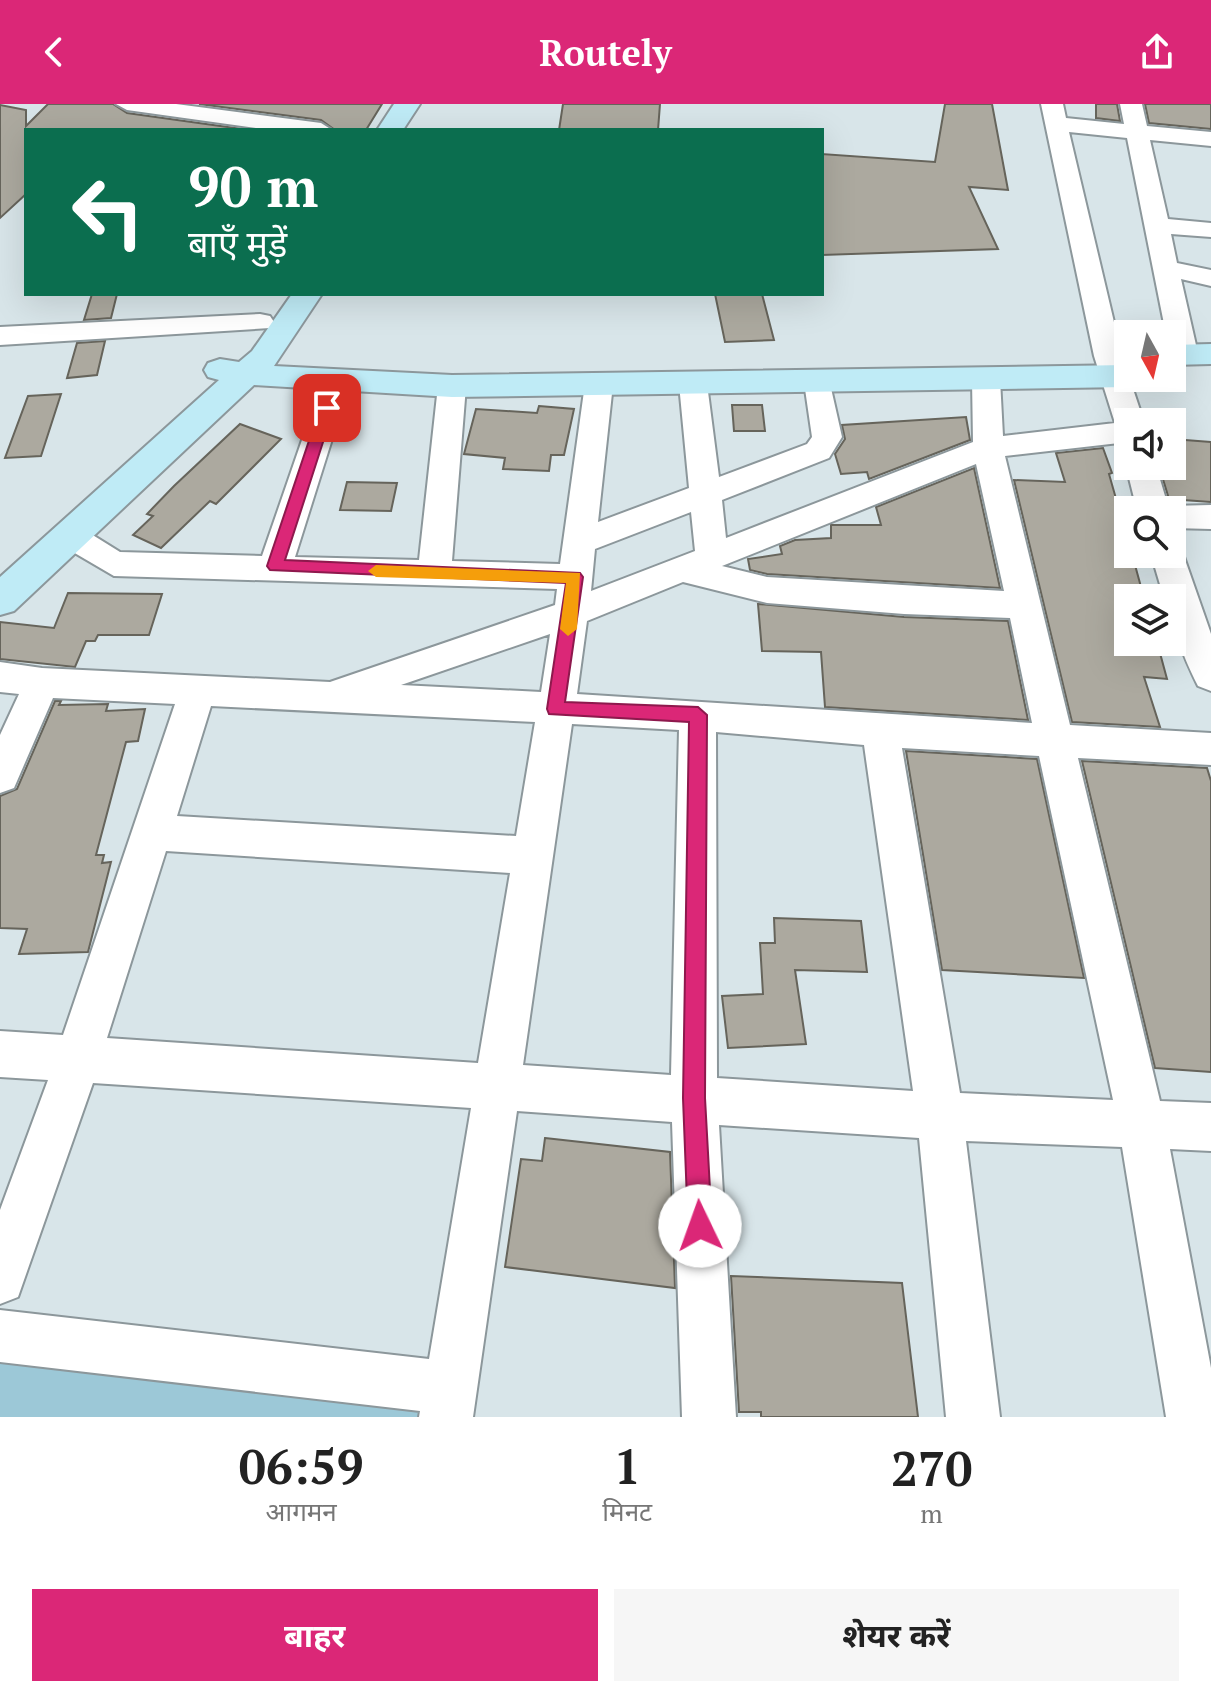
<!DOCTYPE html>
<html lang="hi">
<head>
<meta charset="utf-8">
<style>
  body { margin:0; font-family:"PT Serif","Noto Sans Devanagari",serif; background:#f6f6f6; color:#222; height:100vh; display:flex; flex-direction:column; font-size:30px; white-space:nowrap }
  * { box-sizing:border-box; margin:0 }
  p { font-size:26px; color:#767676 }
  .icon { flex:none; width:44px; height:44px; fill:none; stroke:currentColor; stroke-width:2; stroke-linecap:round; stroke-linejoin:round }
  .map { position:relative; height:1313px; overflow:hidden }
  .side { display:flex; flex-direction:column; background:#fff; flex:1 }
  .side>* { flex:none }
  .guide { position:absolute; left:24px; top:24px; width:800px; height:168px; border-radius:0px; box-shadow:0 8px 32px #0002; background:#0b6e4f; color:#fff; overflow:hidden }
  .needle { width:52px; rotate:172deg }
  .tools { position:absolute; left:1114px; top:216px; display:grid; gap:16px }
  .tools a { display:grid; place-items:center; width:72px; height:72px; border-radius:0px; background:#fff; box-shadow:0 8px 32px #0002; font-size:40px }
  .pin { position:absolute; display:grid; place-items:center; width:68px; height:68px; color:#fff; margin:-34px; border-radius:16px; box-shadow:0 4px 12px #0006 }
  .me { position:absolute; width:88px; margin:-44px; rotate:357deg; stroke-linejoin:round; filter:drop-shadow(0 0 6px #0008) }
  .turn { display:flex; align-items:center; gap:28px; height:168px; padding:0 32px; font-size:36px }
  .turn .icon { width:104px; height:104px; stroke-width:2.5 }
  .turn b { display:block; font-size:56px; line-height:68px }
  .eta { display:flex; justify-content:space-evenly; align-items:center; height:136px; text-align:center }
  .eta b { font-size:48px; font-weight:700; line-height:56px }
  .action { display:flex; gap:16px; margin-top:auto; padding:16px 32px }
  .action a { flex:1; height:92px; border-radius:0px; background:#db2777; color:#fff; font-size:32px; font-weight:700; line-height:92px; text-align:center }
  .action a+a { background:#f6f6f6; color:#222 }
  header { display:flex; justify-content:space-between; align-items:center; height:104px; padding:0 32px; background:#db2777; color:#fff; font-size:36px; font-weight:700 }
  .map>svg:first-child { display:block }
  .green { fill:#9cc8d7 }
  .building { fill:#aca99f; stroke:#66645b; stroke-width:2 }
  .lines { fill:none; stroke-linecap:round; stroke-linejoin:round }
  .minor-casing { stroke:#8c979b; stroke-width:4 }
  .secondary-casing { stroke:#8c979b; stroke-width:4 }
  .minor { fill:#fff; fill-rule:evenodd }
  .secondary { fill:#bfebf6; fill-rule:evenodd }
  .route { fill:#db2777; stroke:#8e194d; stroke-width:2 }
  .slow { fill:#f59e0b }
</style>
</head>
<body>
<header><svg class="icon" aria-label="back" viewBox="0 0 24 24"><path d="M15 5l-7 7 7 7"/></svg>Routely<svg class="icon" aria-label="share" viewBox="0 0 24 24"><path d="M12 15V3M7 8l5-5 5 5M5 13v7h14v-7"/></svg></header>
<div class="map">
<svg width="1211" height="1313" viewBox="0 0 1211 1313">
  <rect width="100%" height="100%" fill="#d8e5e9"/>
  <!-- green -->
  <polygon class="green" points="0,1232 450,1284 446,1313 0,1313"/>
  <!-- building -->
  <g class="building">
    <polygon points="48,0 113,0 127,9 249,26 26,26 26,90 0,114 0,1 26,6 26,22"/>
    <polygon points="199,0 382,0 366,26 335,26 321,16"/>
    <polygon points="563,0 660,0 658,26 559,26"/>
    <polygon points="945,0 992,0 1008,86 969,83 998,145 822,151 822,50 935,58"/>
    <polygon points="1096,0 1117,0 1120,17 1096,14"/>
    <polygon points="1145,0 1211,0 1211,25 1149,19"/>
    <polygon points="92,190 117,190 111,214 84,216"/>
    <polygon points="715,190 762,190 774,236 725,238"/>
    <polygon points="105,237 97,271 67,274 77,239"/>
    <polygon points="61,290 41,352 5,354 28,292"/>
    <polygon points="732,301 762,301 765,327 734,327"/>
    <polygon points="539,302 574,305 564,351 551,351 549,367 503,365 505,354 464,350 476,305 537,309"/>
    <polygon points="966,313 970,336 869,375 867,368 841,370 835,350 845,335 842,321"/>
    <polygon points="240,320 281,335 216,400 210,397 161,444 133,431 153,412 147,410 174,382"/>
    <polygon points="1172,335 1211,338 1211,398 1169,395 1159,362 1172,362"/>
    <polygon points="1103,344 1112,369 1109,370 1128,437 1128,450 1132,450 1144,494 1128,494 1128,538 1157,538 1167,575 1144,573 1160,623 1072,618 1014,376 1065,378 1056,349"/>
    <polygon points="974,364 1000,484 767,470 750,466 748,455 782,450 780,442 795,436 831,434 831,421 881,421 876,403"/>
    <polygon points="347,378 397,379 391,407 340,406"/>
    <polygon points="68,489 162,490 149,531 98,531 95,537 86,537 75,563 0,555 0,518 54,524"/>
    <polygon points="758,500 904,513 1008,517 1028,616 825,603 821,548 762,547"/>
    <polygon points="55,597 61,597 59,601 108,600 106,607 145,605 138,637 126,638 96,751 104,751 102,759 111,758 88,848 19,850 27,825 0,824 0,692 17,685"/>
    <polygon points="906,647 1037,655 1084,874 942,866"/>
    <polygon points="1082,657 1207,664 1211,677 1211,968 1155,964"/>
    <polygon points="774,814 861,817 867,868 795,866 806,940 728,944 722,892 763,890 760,839 775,839"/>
    <polygon points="545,1034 670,1048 675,1184 505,1163 521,1055 542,1057"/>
    <polygon points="731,1172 902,1179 918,1313 761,1313 761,1308 739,1308"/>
  </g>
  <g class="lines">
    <!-- minor casing -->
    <g class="minor-casing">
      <g id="minor">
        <polygon points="116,0 176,0 321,19 332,26 271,26 127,6"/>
        <path d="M1041 0H1063L1066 14 1124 20 1120 0H1142L1147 22 1211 28V42L1150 36 1168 115 1211 119V133L1171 130 1177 159 1211 166V182L1181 175 1198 250 1194 256 1184 259 1172 253V230H1166L1127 34 1069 28 1122 252 1144 318H1128V338L1005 352 1070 621 1211 629V661L1078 654 1160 997 1211 999V1047L1170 1045 1211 1264V1313H1166L1122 1043 966 1037 1000 1313H946L919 1034 719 1021 736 1313H682L672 1018 517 1007 473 1313H419L420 1307 0 1258V1206L429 1255 471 1004 93 979 18 1193 0 1200V1106L48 976 0 973V927L63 931 175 600 53 594 14 684 0 689V631L19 590 0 588V558L42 564 330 578 555 501 557 485 114 472 61 441 56 433 61 425 72 421 83 425 120 448 262 452 322 278 326 271H346L350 278 295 453 419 456 438 282 442 275H462L466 282 452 457 560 460 585 280 589 273H609L613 280 598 418 689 384 679 280 683 273H703L707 280 719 373 807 340 812 333 804 278 808 271H828L842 333 829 354 722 396 726 434 973 338 972 275 976 268H996L1000 275 1003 332 1115 319 1094 252ZM976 360 1004 487 767 473 722 462ZM691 408 695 447 591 487 595 445ZM683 478 767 499 904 510 1010 514 1032 619 577 590 587 517ZM550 530 541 588 401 581ZM211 602 535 618 516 732 177 712ZM572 620 679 626 671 971 523 961ZM716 628 864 641 913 987 717 974ZM902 644 1039 652 1113 996 960 989ZM166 747 510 769 478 959 107 934Z"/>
        <polygon points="260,210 270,212 274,218 270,224 0,241 0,223"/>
        <polygon points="1128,358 1128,362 1156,362 1168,402 1211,401 1211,425 1172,424 1172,406 1137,406 1126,362"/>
        <path d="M1172 439 1179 441 1183 450 1211 530V587L1198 582C1184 554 1172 526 1172 494H1164L1151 450H1172Z"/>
      </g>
    </g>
    <!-- secondary casing -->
    <g class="secondary-casing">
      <g id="secondary">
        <polygon points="394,0 420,0 403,26 377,26"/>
        <polygon points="292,190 322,190 274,262 452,271 1128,261 1128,274 1143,274 1140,280 1128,283 452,293 254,281 14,507 0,511 0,473 219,276 208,273 204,266 208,259 220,255 239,258 252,247"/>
        <polygon points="1211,240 1211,260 1172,261 1172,241"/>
      </g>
    </g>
    <!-- minor -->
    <use href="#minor" class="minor"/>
    <!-- secondary -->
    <use href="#secondary" class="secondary"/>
  </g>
  <!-- route -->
  <polygon class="route" points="327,299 334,304 285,456 580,469 583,473 565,598 698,603 707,611 705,994 712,1122 708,1130 700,1133 692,1130 688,1122 683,994 689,618 549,610 547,605 566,479 270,466 267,462 320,304"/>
  <!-- slow -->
  <polygon class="slow" points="376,461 580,469 577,525 568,532 560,525 566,479 376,473 368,467"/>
</svg>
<div class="tools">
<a><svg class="needle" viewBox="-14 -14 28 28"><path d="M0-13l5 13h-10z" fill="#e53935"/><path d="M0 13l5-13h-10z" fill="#767676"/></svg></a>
<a><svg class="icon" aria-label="sound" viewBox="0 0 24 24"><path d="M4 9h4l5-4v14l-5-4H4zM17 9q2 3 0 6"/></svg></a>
<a><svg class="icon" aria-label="search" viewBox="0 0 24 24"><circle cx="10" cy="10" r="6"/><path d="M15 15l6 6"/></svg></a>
<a><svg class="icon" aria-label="layers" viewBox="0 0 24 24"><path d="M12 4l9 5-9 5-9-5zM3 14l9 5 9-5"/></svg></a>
</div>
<div class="pin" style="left:327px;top:304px;background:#d93025"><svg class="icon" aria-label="arrive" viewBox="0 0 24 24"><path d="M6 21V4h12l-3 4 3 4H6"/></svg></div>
<svg class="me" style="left:700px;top:1122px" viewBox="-20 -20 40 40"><circle r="19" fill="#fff"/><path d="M0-13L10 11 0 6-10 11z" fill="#db2777"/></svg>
<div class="guide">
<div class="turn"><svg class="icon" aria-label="left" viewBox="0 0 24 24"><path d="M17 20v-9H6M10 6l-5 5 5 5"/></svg><div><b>90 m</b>बाएँ मुड़ें</div></div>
</div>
</div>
<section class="side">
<div class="eta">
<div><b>06:59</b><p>आगमन</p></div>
<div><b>1</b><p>मिनट</p></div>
<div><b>270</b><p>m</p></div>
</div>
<div class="action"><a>बाहर</a><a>शेयर करें</a></div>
</section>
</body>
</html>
